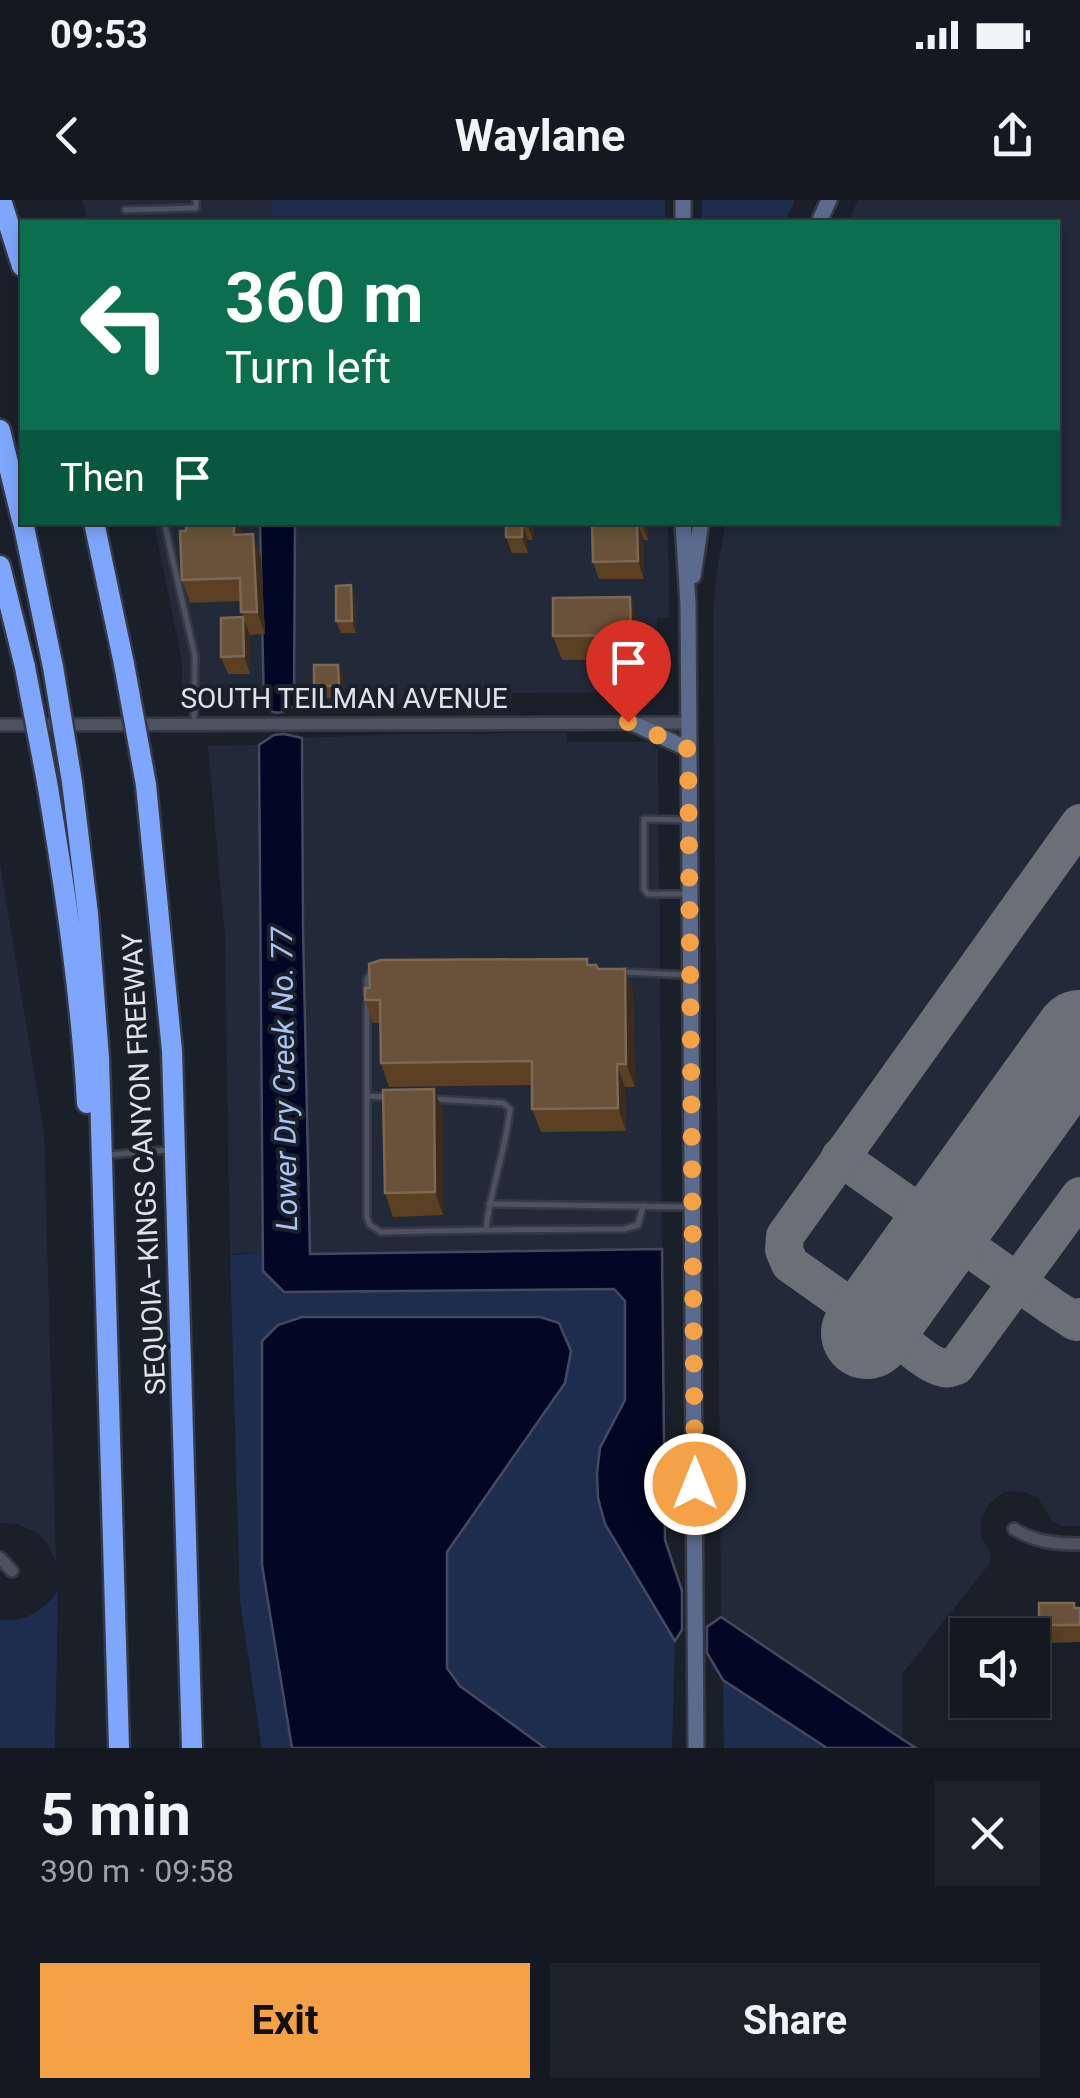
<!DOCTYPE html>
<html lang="en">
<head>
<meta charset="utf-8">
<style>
  body { margin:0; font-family:Roboto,sans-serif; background:#1d2129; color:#f1f3f6; height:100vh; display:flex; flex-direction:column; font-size:38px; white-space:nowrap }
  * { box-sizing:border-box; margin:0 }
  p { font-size:32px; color:#9da0a5 }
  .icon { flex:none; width:55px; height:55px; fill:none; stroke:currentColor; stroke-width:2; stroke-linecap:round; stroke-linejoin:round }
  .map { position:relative; height:1548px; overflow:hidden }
  .sheet { display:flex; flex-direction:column; background:#141820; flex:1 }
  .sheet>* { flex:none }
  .guide { position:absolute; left:20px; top:20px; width:1040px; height:305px; border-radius:0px; box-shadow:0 5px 15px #0003,0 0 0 2px #33373e; background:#0b6e4f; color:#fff; overflow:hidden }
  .fabs { position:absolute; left:950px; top:1418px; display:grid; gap:20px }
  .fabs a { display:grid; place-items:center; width:100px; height:100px; border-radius:0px; background:#141820; box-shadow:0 5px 15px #0003,0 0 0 2px #33373e; font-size:50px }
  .pin { position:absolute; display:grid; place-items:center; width:85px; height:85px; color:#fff; margin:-102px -42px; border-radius:50% 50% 50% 0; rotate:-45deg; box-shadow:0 0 10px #0007 }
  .pin .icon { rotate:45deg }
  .me { position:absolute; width:110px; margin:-55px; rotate:0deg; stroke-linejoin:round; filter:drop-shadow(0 0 8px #0008) }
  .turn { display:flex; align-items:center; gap:35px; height:210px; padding:0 40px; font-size:45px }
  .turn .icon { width:130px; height:130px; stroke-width:2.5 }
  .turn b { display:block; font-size:70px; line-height:85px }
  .then { display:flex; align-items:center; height:95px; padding:0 40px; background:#0003; gap:20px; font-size:38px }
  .round { display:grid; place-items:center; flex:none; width:105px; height:105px; border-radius:0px; background:#1d2129 }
  .overview { display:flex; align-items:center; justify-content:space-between; height:170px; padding:0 40px }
  h1 { font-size:60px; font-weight:700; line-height:75px }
  .button { display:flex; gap:20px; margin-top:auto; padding:20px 40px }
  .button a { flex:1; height:115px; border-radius:0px; background:#f5a246; color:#111; font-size:40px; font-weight:700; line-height:115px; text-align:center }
  .button a+a { background:#1d2129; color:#f1f3f6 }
  .status { display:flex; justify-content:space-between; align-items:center; height:70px; padding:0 50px; background:#141820; direction:ltr }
  .status svg { height:28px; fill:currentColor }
  header { display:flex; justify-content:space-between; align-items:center; height:130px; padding:0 40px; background:#141820; font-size:45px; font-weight:700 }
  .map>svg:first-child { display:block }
  .built { fill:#222939 }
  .green { fill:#1e2d4d }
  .water { fill:#010724; stroke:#444960; stroke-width:2.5 }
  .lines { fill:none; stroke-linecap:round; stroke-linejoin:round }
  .taxiway { stroke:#6a7078; stroke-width:38 }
  .runway { stroke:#6a7078; stroke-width:92 }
  .service-casing { stroke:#363943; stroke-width:10 }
  .minor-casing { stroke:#363943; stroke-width:16 }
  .secondary-casing { stroke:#363943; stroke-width:20 }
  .motorway-casing { stroke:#363943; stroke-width:25 }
  .service { stroke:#4c525f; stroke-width:5 }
  .minor { stroke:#4c525f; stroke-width:11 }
  .secondary { stroke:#5b6b8e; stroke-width:15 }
  .motorway { stroke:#7da6fc; stroke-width:20 }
  .motorway-bridge-casing { stroke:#363943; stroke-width:25; stroke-linecap:butt }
  .motorway-bridge { stroke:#7da6fc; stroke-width:20 }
  .wall { fill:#5b4023 }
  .shaded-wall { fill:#3b2c1d }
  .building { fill:#695239; stroke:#7c6854; stroke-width:2.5 }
  .route { stroke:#f5a246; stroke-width:18; stroke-dasharray:0 32.4 }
  .labels { text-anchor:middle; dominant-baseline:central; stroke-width:8; stroke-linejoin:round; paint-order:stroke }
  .street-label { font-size:28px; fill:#e0e3eb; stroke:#1a202a }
  .water-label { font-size:30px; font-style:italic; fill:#aac3f3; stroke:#1a202a }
</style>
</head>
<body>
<div class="status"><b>09:53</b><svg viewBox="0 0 49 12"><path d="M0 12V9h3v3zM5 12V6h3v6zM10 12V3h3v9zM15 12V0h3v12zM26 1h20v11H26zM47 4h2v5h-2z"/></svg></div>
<header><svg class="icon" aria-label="back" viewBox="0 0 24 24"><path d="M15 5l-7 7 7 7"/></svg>Waylane<svg class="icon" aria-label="share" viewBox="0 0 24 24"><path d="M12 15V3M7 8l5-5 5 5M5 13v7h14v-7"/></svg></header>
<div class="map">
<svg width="1080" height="1548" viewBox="0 0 1080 1548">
  <rect width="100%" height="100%" fill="#1a202a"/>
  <!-- built -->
  <g class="built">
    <polygon points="82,0 272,0 272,22 88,22"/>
    <polygon points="858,0 1080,0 1080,1326 1061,1326 1052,1321 1038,1298 1028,1293 1016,1291 1004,1292 989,1304 981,1319 980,1329 981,1337 990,1352 990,1363 902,1474 902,1539 721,1417 713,413 717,370 726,322 1058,322 1058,22 848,22"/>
    <polygon points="154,323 260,323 264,500 182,501 182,461"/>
    <polygon points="295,323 668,323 669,418 657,418 657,484 650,492 512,493 511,502 294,506"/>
    <polygon points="567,533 567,542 650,542 658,549 662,1049 310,1054 303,728 302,538 401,534"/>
    <polygon points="259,545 263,1053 230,1054 225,737 208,546"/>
    <polygon points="0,664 44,932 56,1362 46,1341 36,1332 17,1324 0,1323"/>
  </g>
  <!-- green -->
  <g class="green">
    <rect x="272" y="0" width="393" height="22"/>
    <polygon points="702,0 795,0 785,22 702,22"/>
    <polygon points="263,1053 263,1071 614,1089 625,1101 625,1200 610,1227 598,1298 605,1324 675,1441 672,1548 262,1548 240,1401 230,1055"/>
    <path d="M58 1391 55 1548H0V1420C26 1422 42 1412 58 1391Z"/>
    <polygon points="723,1480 724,1480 827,1548 724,1548"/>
  </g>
  <!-- water -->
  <g class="water">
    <path d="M260 323H295L294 506C283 513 276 516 264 507Z"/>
    <polygon points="284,534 302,538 303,728 310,1054 662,1049 665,1340 682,1391 682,1430 675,1441 605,1324 598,1298 597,1273 600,1248 625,1200 625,1101 614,1089 284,1092 263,1071 259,545 274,535"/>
    <polygon points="302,1117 540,1117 559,1123 571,1151 565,1183 447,1352 447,1468 460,1486 545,1548 292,1548 262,1365 262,1141 278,1125"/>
    <polygon points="721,1417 902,1539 916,1548 827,1548 723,1480 707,1453 707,1427"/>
  </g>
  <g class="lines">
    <!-- taxiway -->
    <g class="taxiway">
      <polyline points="840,957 1054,1108 1076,1122 1080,1117"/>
      <path d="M900 1088C886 1102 876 1116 855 1110L790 1064 784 1050 785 1036 1080 623"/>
      <path d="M900 1088C894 1100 887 1112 892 1126 896 1139 927 1163 940 1167 948 1170 949 1168 956 1166L1080 996"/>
    </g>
    <!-- runway -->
    <polyline class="runway" points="867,1133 1080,836"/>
    <!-- service casing -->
    <g class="service-casing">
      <g id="service">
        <polyline points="125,10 196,8 196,0"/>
        <polyline points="164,322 195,456 194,524"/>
        <polyline points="686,620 644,619 644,689 648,694 688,694"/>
        <polyline points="624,772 687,775"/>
        <polyline points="367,793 367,779 372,771"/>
        <path d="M367 804V1017L370 1025 381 1032 486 1030C490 989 506 950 510 909L503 903 432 899"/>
        <polyline points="367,896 386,897"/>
        <polyline points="108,955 167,950"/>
        <polyline points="489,1004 691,1007"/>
        <polyline points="486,1030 624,1029 638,1025 643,1006"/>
      </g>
    </g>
    <!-- minor casing -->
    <g class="minor-casing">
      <g id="minor">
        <polyline points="0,525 689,523"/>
        <path d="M1014 1329C1035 1342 1055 1344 1080 1344"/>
        <polyline points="0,1358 12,1371"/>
      </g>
    </g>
    <!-- secondary casing -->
    <g class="secondary-casing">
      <g id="secondary">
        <polyline points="683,22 683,0"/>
        <polyline points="819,22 829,0"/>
        <polyline points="683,322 688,404 696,1548"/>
        <polyline points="693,376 701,322"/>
        <polyline points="628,521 688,549"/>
      </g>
    </g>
    <!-- motorway casing -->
    <g class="motorway-casing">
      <g id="motorway">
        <polyline points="1,0 22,66"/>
        <polyline points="0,230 22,320"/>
        <polyline points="23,322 53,467"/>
        <polyline points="94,322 124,464"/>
        <polyline points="0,366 25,467"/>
        <path d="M47 582C65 689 81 795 87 903"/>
        <polyline points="72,582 88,714 99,858 119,1548"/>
        <polyline points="146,585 172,851 192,1548"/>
      </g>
    </g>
    <!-- service -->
    <use href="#service" class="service"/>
    <!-- minor -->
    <use href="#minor" class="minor"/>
    <!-- secondary -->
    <use href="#secondary" class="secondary"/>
    <!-- motorway -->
    <use href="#motorway" class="motorway"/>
    <!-- motorway-bridge casing -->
    <g class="motorway-bridge-casing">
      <g id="motorway-bridge">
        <polyline points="124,464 146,585"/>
        <polyline points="25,467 47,582"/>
        <polyline points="53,467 72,582"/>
      </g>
    </g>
    <!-- motorway-bridge -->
    <use href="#motorway-bridge" class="motorway-bridge"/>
  </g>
  <!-- wall -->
  <g class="wall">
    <polygon points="506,322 532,322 533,340 528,340 528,353 512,353 506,337"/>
    <polygon points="592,322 647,322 648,340 644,340 644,379 599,379 593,362"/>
    <polygon points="186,331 253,334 261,357 265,434 250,435 250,474 228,474 221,457 243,417 241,401 190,403 182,380"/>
    <polygon points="351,385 355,397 356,433 341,433 336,421"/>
    <polygon points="639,421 639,459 562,460 553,436"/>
    <polygon points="338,465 343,476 343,498 318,498 314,486"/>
    <polygon points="590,765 598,769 625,769 633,792 635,887 625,887 626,931 541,932 532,909 532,885 389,887 381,863 380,823 373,823 365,800"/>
    <polygon points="434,889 443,912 443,1015 393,1017 385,993"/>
    <polygon points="1074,1403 1076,1408 1080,1408 1080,1442 1045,1443 1039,1425"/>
  </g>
  <!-- shaded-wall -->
  <g class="shaded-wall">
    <polygon points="234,322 241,322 243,358 234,335"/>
    <polygon points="527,322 532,322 533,340 527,323"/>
    <polygon points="637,322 644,340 644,379 638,361"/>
    <polygon points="641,322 647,322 648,340"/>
    <polygon points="522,323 528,340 528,353 522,337"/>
    <polygon points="253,334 261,357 265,434 257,412"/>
    <polygon points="351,385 355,397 356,433 352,421"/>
    <polygon points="630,397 639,421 639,459 631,435"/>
    <polygon points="243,417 250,435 250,474 244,456"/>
    <polygon points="338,465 343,476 343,498 339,486"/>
    <polygon points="625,769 633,792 635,887 626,864"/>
    <polygon points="617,864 625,887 626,931 618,908"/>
    <polygon points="434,889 443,912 443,1015 435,992"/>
  </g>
  <!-- building -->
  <g class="building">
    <polygon points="186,322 234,322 234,335 253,334 257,412 241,412 240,378 182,380 180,331 186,331"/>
    <polygon points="506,322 527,322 522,323 522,337 506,337"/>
    <polygon points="592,322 637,322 638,361 593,362"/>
    <polygon points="351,385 352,421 336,421 336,386"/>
    <polygon points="630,397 631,435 553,436 553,398"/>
    <polygon points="243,417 244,456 221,457 221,418"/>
    <polygon points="314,465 338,465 339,486 314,486"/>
    <polygon points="587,759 587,765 596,765 598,769 625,769 626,864 617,864 618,908 532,909 532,861 381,863 380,800 365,800 365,788 370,788 369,764 381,760"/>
    <polygon points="434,889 435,992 385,993 383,890"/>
    <polygon points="1039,1403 1074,1403 1074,1408 1080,1408 1080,1425 1039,1425"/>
  </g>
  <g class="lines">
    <!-- route -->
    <polyline class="route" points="628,522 688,549 695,1284"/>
  </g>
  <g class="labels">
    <!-- street labels -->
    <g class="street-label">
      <text x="344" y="498">SOUTH TEILMAN AVENUE</text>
      <text transform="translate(144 964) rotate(-93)">SEQUOIA–KINGS CANYON FREEWAY</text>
    </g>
    <!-- water labels -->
    <g class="water-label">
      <text transform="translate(284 879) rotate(-91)">Lower Dry Creek No. 77</text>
    </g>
  </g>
</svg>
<div class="fabs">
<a><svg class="icon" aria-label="sound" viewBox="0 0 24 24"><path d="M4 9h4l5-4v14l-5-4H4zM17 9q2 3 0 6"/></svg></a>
</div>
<div class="pin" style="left:628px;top:522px;background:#d93025"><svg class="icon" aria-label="arrive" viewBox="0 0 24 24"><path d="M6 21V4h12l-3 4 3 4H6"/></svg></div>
<svg class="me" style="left:695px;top:1284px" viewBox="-20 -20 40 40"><circle r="17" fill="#f5a246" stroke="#fff" stroke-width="3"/><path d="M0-11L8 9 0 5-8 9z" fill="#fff"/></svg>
<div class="guide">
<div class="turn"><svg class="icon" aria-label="left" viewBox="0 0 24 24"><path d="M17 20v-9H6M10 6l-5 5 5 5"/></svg><div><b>360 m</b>Turn left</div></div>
<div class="then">Then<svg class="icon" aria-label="arrive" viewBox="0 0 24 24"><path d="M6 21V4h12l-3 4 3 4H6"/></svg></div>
</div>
</div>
<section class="sheet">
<div class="overview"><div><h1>5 min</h1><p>390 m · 09:58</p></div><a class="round"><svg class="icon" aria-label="close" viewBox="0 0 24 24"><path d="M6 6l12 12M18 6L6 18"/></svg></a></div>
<div class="button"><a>Exit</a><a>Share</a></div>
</section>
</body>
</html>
